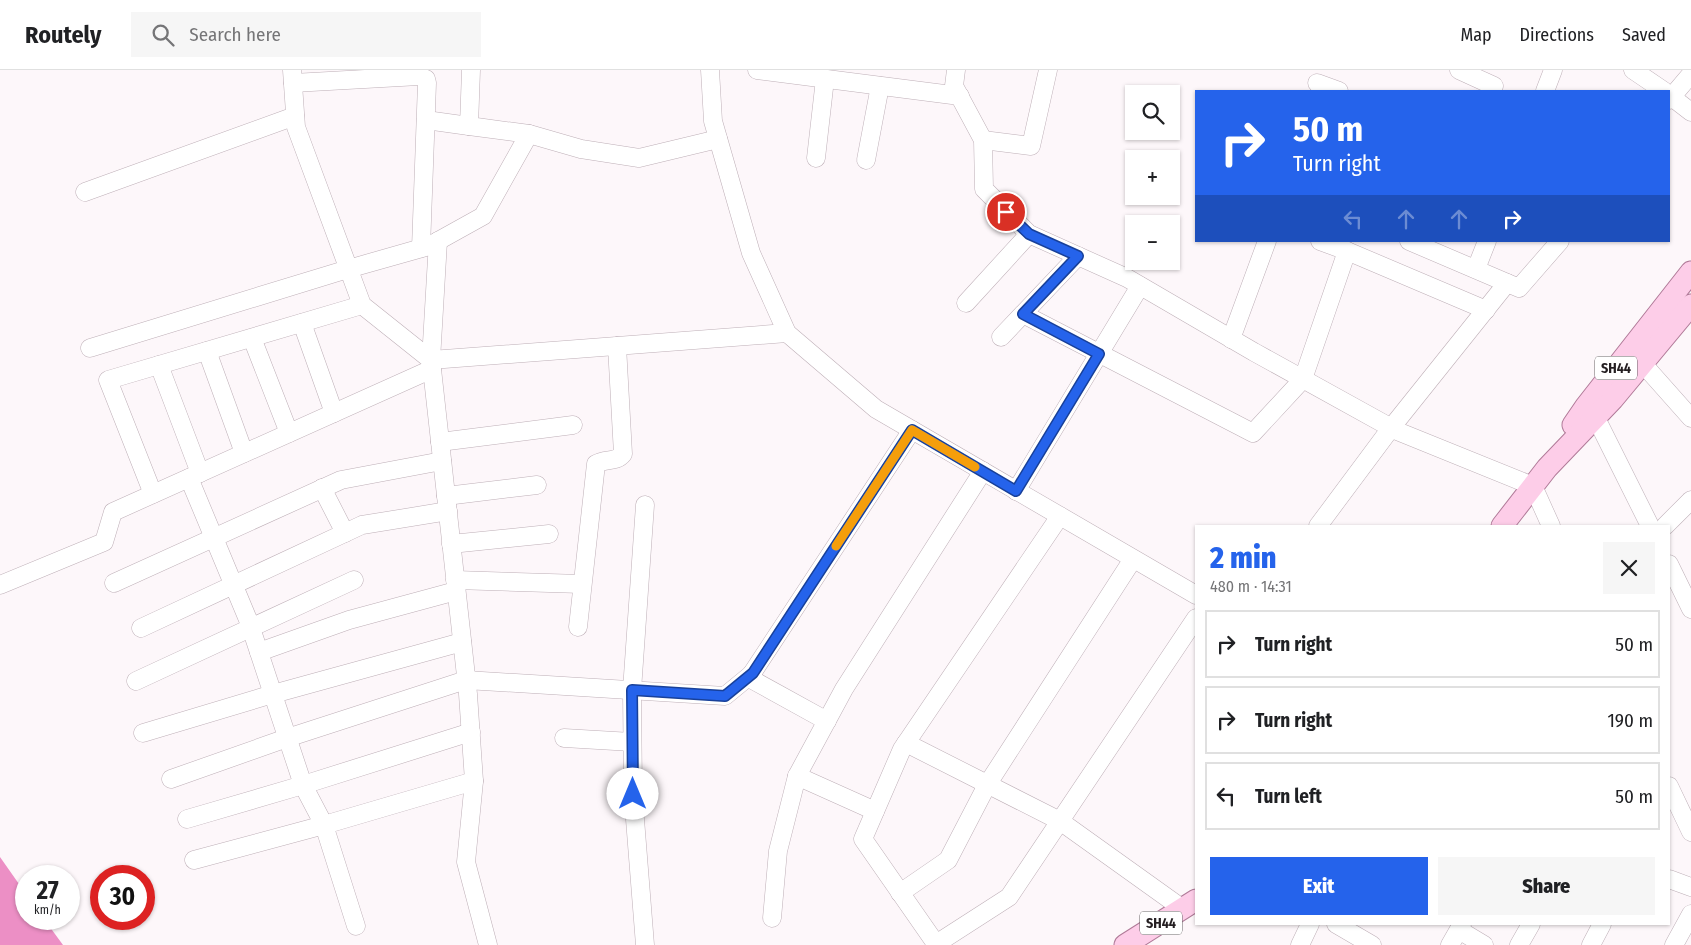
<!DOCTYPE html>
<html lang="en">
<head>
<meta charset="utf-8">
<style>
  body { margin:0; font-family:"Fira Sans Condensed",sans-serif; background:#f6f6f6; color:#202124; height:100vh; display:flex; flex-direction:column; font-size:19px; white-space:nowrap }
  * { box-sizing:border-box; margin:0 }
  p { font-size:16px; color:#757577 }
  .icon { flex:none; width:28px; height:28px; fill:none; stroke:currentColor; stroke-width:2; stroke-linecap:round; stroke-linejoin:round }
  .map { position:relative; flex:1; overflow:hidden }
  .sheet { position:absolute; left:1195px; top:455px; width:475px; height:400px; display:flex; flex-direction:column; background:#fff; border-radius:0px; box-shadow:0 1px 4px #0004 }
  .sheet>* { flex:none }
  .hud { position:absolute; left:1195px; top:20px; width:475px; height:152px; border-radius:0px; box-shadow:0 1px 4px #0004; background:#2563eb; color:#fff; overflow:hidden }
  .controls { position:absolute; left:1125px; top:15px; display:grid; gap:10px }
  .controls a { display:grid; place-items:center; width:55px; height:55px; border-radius:0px; background:#fff; box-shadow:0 1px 4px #0004; font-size:25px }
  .speed { position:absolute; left:15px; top:795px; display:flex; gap:10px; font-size:25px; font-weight:700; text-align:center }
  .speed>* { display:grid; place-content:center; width:65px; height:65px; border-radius:50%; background:#fff; box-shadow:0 1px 4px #0004; line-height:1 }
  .speed small { font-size:12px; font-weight:400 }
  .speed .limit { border:8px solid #d22; background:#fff; color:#111 }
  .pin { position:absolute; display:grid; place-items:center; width:42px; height:42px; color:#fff; margin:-21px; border:2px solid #fff; border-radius:50%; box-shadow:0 1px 5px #0007 }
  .me { position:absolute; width:55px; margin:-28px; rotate:0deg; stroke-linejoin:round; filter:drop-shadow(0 0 4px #0008) }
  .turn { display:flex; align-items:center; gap:18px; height:105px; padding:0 15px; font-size:22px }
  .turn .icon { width:65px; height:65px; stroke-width:2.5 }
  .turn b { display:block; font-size:35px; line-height:42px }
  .lanes { display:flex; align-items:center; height:48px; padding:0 15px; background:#0003; justify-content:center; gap:25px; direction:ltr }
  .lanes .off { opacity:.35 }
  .round { display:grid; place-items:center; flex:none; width:52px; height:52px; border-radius:0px; background:#f6f6f6 }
  .summary { display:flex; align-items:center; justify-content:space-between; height:85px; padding:0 15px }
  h1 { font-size:30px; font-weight:800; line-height:38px; color:#2563eb }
  .cta { display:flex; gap:10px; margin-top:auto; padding:10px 15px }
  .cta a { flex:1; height:58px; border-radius:0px; background:#2563eb; color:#fff; font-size:20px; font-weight:800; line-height:58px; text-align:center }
  .cta a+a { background:#f6f6f6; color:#202124 }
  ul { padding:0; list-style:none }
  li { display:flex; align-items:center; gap:15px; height:68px; margin:0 10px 8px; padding:0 5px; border:2px solid #e0e0e0; border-radius:0px }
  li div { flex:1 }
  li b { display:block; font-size:19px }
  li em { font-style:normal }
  header { display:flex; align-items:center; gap:30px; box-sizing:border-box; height:70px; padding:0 25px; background:#fff; border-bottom:1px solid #e0e0e0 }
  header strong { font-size:24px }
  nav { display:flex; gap:28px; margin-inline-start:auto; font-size:18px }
  .search { width:350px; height:45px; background:#f6f6f6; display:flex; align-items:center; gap:12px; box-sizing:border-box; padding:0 18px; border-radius:0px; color:#757577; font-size:19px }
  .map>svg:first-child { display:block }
  .water { fill:#ec8fc5 }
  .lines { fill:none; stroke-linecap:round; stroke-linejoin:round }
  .minor-casing { stroke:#beafb7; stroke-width:19 }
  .major-casing { stroke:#b07a98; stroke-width:23 }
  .minor { stroke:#fff; stroke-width:18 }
  .major { stroke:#fdcde8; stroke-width:21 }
  .route-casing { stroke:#184099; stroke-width:12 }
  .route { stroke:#2563eb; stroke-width:9 }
  .slow { stroke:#f59e0b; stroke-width:9 }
  .labels { text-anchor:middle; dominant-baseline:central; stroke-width:5; stroke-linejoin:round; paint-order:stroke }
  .shield { fill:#fff; stroke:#666264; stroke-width:1 }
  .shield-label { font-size:14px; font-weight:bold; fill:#241e21 }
</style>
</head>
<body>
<header>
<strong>Routely</strong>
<div class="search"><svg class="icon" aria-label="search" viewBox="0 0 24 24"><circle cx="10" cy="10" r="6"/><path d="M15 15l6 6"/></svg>Search here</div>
<nav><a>Map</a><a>Directions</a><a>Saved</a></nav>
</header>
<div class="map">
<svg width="1691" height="875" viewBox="0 0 1691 875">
  <rect width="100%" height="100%" fill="#fdf7fa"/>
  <!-- water -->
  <polygon class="water" points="0,787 26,824 26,849 44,849 63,875 0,875"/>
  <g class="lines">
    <!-- minor casing -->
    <g class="minor-casing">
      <g id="minor">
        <polyline points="292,0 296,57 362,235 431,290 787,263"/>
        <polyline points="471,0 469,56 529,64 581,79 639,88 718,69"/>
        <polyline points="710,0 713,51 751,183 787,263 876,339 1196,525"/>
        <polyline points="757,0 960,26"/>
        <polyline points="956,0 954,16 983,70 984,119 1029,164 1127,208 1254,282 1397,361 1533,416 1551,456"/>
        <polyline points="1459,0 1494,16"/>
        <polyline points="1633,0 1664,21"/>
        <polyline points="293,13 419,6 426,9 427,13 421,178"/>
        <polyline points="1317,13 1339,21"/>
        <polyline points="1545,21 1553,0"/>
        <polyline points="1669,25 1691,42"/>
        <polyline points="1669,30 1691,4"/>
        <polyline points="426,50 469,56"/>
        <polyline points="983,70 1031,76 1048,0"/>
        <polyline points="816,88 825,9"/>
        <polyline points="866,90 880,16"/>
        <polyline points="85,122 295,46"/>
        <polyline points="438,171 431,290 468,624 474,711 466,792 488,875"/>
        <polyline points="1320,171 1347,181"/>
        <polyline points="1409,171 1519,218 1560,171"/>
        <polyline points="1476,199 1487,171"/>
        <polyline points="966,233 1029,164"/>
        <polyline points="1023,244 1253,363 1303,309 1347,181 1486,240"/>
        <polyline points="302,253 334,343"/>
        <polyline points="1001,267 1078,186"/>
        <polyline points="252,268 289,363"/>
        <polyline points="1231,269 1267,171"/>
        <polyline points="90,278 348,199 429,176 483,146 529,64"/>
        <polyline points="207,281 244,383"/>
        <polyline points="1643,294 1691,348"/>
        <polyline points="159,295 200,403"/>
        <polyline points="1590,336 1650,456"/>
        <polyline points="440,372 573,355"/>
        <polyline points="189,408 249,552 303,715 324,755 474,711"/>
        <polyline points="322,418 345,463"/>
        <polyline points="1016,421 1140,216"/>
        <polyline points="153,424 108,310 362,235"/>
        <polyline points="446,426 537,415"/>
        <polyline points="645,435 632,620 633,724 645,875"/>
        <polyline points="1060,446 902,679 863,769 936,874 1009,827 1196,548"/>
        <polyline points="1318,456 1391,358 1507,213"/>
        <polyline points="1665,456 1691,430"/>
        <polyline points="451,474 549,464"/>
        <polyline points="1669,494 1691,539"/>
        <polyline points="455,510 582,514"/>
        <polyline points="114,513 341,410 442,391"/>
        <polyline points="0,515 104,472 113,442 432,299"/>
        <path d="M578 557 596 394C605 388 616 393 623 384L617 276"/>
        <polyline points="141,558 362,455 448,441"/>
        <polyline points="259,582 349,550 456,521"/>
        <polyline points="136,611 354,510"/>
        <polyline points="827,651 749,608 912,360"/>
        <polyline points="143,663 273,624 462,572"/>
        <polyline points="564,668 632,672"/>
        <polyline points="906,673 1060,751 1183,839"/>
        <polyline points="171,709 287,668 466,610 725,626 753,603"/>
        <polyline points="1669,716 1691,762"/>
        <polyline points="875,741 797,706 844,619 983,401"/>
        <polyline points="187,749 303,715 471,662"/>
        <polyline points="194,790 324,755 356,856"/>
        <polyline points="1669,809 1691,817"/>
        <polyline points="900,823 948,790 987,715 1133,489"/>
        <polyline points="772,848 778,781 797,706"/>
        <polyline points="1336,854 1372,875"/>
        <polyline points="1459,860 1484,875"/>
        <polyline points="1300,875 1310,854"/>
        <polyline points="1450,875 1462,854"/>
        <polyline points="1519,875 1531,854"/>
        <polyline points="1591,875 1602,854"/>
        <polyline points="1674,875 1691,844"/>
      </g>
    </g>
    <!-- major casing -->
    <g class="major-casing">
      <g id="major">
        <polyline points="1573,355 1586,336 1691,202"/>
        <polyline points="1502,456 1547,398 1613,329 1691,235"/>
        <polyline points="1125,875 1196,830"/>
      </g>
    </g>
    <!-- minor -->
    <use href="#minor" class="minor"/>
    <!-- major -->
    <use href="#major" class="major"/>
  </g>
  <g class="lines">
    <!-- route casing -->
    <g class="route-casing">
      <polyline id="route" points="633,724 632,620 725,626 753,603 912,360 1016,421 1099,284 1023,244 1078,186 1029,164 1006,142"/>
    </g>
    <!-- route -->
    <use href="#route" class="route"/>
    <!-- slow -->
    <polyline class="slow" points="836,476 912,360 975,397"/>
  </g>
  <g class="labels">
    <!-- shield labels -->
    <g class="shield">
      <rect x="1595" y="286.5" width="42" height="23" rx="4"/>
      <rect x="1140" y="841.5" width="42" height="23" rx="4"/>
    </g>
    <g class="shield-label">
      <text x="1616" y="298">SH44</text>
      <text x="1161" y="853">SH44</text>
    </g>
  </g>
</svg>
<div class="controls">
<a><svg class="icon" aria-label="search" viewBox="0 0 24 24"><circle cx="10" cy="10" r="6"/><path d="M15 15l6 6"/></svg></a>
<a>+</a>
<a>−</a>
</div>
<div class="speed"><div>27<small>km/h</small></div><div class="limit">30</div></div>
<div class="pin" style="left:1006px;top:142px;background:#d93025"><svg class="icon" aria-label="arrive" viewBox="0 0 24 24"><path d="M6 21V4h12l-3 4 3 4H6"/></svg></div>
<svg class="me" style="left:633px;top:724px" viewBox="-20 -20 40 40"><circle r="19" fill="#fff"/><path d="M0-13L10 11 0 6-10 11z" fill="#2563eb"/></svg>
<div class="hud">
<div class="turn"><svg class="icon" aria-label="right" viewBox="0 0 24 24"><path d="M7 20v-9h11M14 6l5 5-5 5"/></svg><div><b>50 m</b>Turn right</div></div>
<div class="lanes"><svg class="icon off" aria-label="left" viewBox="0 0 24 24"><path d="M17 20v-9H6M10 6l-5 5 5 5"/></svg><svg class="icon off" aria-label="ahead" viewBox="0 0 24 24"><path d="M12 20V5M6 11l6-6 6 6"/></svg><svg class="icon off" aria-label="ahead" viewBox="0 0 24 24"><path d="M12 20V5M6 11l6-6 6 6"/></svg><svg class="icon" aria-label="right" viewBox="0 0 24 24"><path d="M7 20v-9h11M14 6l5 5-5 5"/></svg></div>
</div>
<section class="sheet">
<div class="summary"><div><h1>2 min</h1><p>480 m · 14:31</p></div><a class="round"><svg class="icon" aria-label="close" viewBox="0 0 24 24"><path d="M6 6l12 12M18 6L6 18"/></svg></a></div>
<ul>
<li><svg class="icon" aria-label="right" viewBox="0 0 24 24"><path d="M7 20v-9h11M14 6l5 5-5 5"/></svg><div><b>Turn right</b></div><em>50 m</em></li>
<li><svg class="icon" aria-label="right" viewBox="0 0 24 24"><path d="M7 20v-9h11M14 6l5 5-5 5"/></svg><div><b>Turn right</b></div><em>190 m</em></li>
<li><svg class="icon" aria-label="left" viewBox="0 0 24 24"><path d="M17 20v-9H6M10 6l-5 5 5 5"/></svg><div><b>Turn left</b></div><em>50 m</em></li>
</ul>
<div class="cta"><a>Exit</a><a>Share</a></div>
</section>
</div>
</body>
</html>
